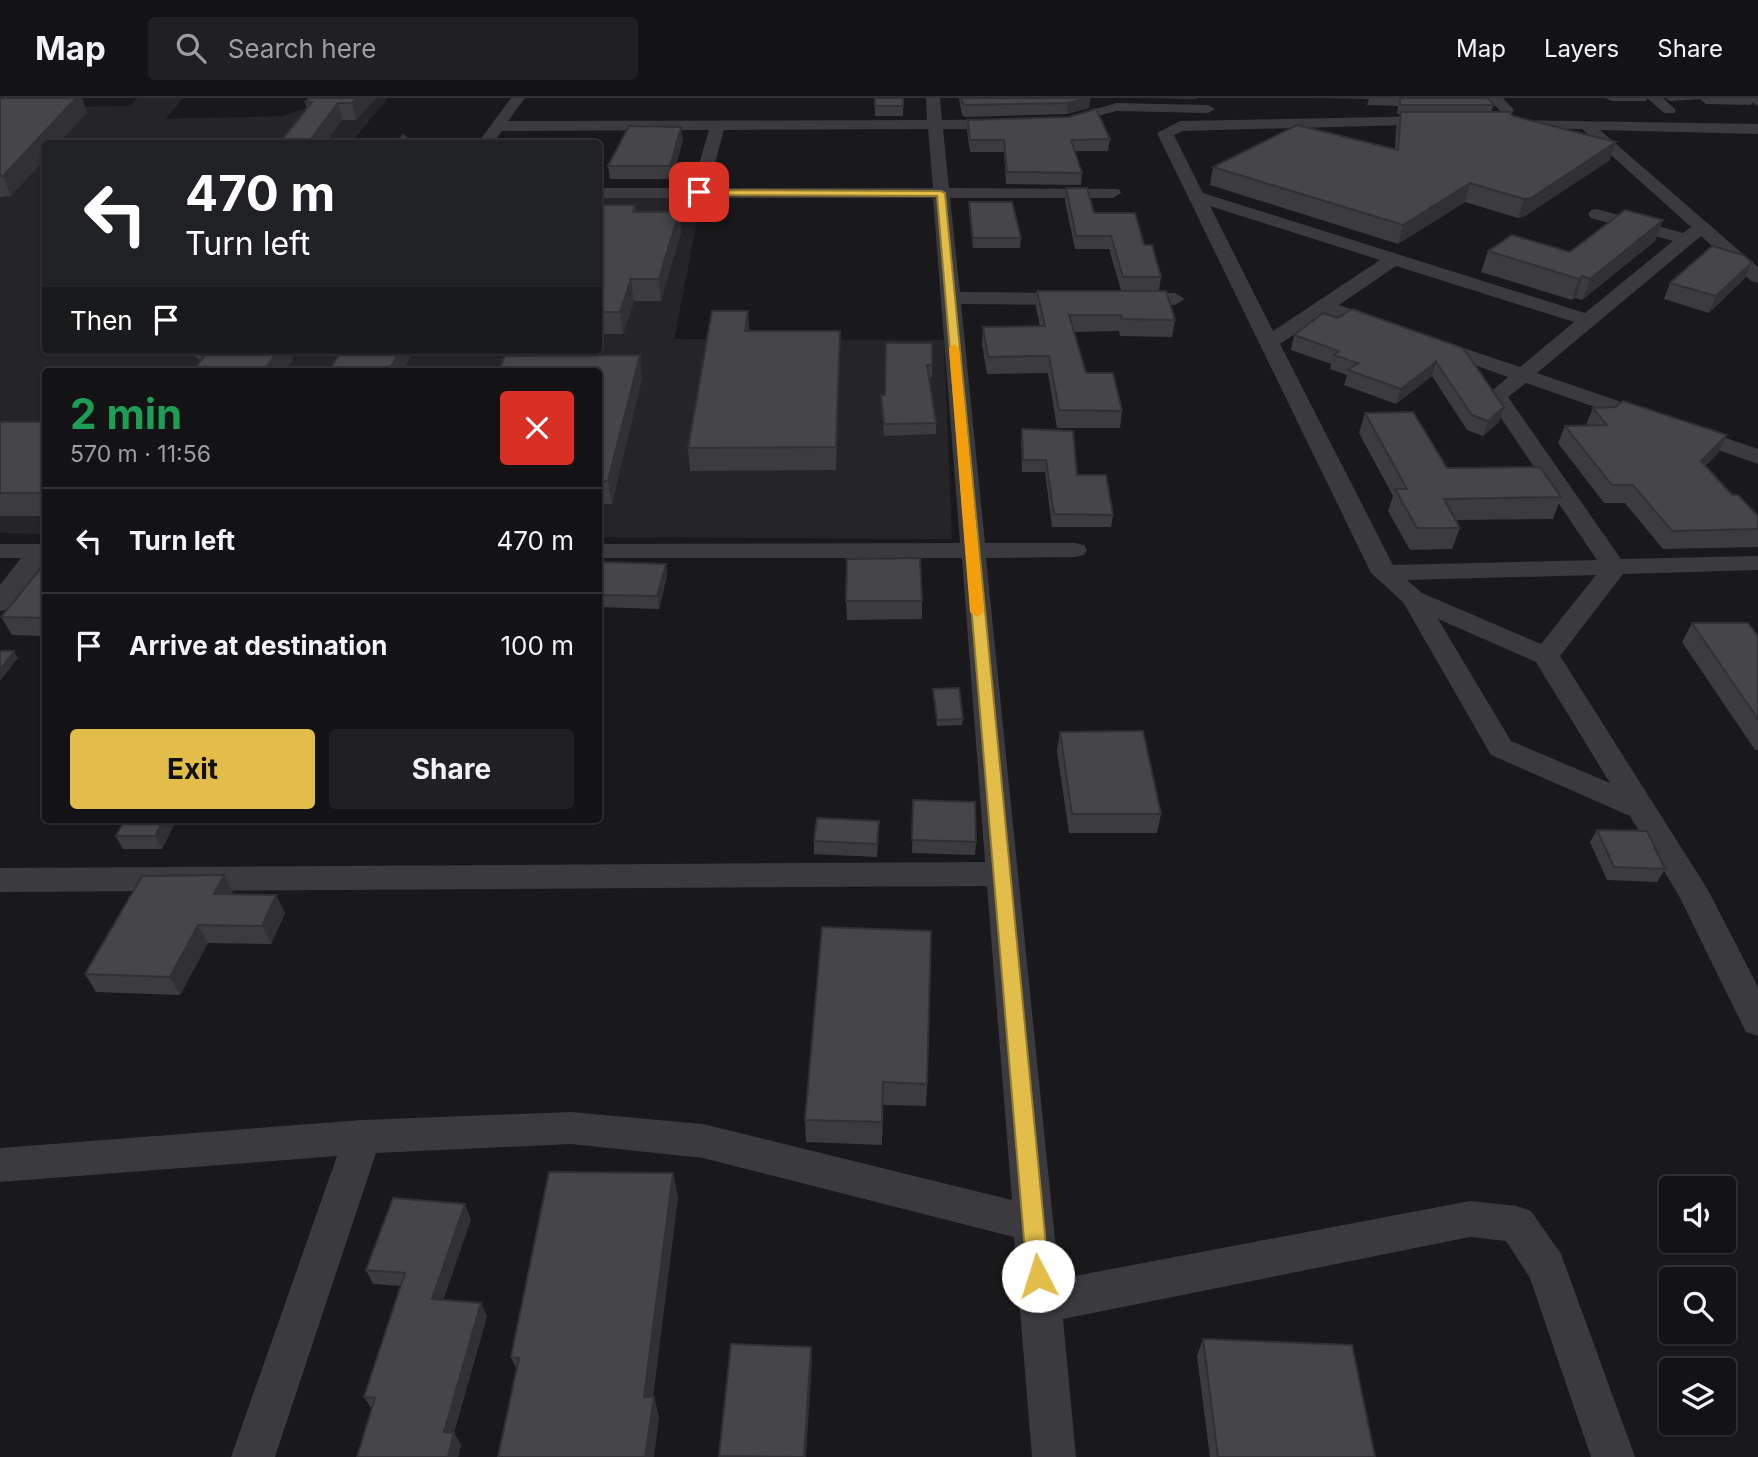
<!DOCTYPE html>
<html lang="en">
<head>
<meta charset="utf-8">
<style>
  body { margin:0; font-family:Inter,sans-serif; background:#202022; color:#f1f3f6; height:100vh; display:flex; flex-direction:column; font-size:26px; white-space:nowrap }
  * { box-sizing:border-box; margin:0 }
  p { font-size:23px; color:#9d9ea0 }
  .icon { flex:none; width:38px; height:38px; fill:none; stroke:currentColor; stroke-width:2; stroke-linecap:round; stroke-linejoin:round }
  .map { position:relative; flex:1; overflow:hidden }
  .drawer { position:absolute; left:42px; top:270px; width:560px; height:455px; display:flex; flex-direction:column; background:#131214; border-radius:7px; box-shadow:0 2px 5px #0004,0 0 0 2px #323234 }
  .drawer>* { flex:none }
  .hud { position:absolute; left:42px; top:42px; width:560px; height:214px; border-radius:7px; box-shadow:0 2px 5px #0004,0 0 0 2px #323234; background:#202124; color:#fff; overflow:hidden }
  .controls { position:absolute; left:1659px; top:1078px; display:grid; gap:14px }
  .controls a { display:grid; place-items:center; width:77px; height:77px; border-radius:7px; background:#131214; box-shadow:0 2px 5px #0004,0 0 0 2px #323234; font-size:35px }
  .pin { position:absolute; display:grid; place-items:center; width:60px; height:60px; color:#fff; margin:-30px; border-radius:14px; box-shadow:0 4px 10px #0006 }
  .me { position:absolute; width:77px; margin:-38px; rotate:355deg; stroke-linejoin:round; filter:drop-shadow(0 0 5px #0008) }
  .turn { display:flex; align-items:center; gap:24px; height:147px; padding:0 28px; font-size:32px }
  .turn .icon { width:91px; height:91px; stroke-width:2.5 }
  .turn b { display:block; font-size:49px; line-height:60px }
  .then { display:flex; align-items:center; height:66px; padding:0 28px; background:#0003; gap:14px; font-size:26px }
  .round { display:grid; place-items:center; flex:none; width:74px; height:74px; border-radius:7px; background:#202022 }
  .headline { display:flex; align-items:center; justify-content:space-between; height:119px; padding:0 28px }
  h1 { font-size:42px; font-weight:700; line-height:52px; color:#1e9e55 }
  .action { display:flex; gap:14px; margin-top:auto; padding:14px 28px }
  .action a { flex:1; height:80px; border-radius:7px; background:#e2bd49; color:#111; font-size:28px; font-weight:700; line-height:80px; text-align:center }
  .action a+a { background:#202022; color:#f1f3f6 }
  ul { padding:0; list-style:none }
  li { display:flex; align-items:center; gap:21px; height:105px; padding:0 28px; border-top:2px solid #323234 }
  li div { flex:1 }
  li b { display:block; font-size:26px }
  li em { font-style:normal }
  header { display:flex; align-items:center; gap:42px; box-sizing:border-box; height:98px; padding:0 35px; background:#131214; border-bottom:2px solid #323234 }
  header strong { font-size:33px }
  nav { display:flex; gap:38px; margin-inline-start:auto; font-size:24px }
  .search { width:490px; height:63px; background:#202022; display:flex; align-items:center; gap:18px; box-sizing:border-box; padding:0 24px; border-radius:7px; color:#9d9ea0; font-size:26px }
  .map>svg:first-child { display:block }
  .built { fill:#252427 }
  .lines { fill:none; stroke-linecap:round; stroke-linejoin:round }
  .minor { fill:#3a3a3f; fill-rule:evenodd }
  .wall { fill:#3c3b40 }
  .shaded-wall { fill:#313034 }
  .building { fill:#46454a; stroke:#313034; stroke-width:2 }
  .route { fill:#e2bd49; stroke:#937b2f; stroke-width:2 }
  .slow { fill:#f59e0b }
</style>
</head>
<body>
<header>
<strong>Map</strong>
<div class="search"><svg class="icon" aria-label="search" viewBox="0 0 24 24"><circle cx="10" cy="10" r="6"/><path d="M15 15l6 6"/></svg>Search here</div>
<nav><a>Map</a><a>Layers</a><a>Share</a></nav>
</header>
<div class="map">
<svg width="1758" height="1359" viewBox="0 0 1758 1359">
  <rect width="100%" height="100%" fill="#19181a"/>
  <!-- built -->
  <polygon class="built" points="137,0 183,0 166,21 283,18 333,0 388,0 351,45 46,46 46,252 598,252 599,98 702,99 674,241 944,242 952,441 599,439 598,273 46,273 45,436 0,435 0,10 130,8"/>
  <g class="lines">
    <!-- minor -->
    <g class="minor">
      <path d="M511 0H525L508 23 927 22 926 0H940L942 22 1007 21 1015 26 1007 31H943L949 90 1119 91 1121 95 1113 100H950L960 194 1076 195 1086 201 1076 207 961 206 985 445H1075L1084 447 1087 452 1084 457 1075 459 986 460 1059 1181 1470 1103 1517 1108 1531 1113 1561 1156 1635 1359H1591L1530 1180 1506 1143 1470 1139 1063 1221 1076 1359H1032L1014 1139 703 1060 571 1046 376 1055 275 1359H231L337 1058 0 1084V1050L362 1022 571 1014 703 1026 1012 1102 987 788 0 794V770L985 764 962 460H598V446L960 445 933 100H598V90H692L709 32 502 33 492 46H477ZM928 31 933 90H708L724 32Z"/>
      <polygon points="1488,0 1503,0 1514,12 1512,15 1502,15"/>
      <polygon points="1647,0 1663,0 1676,12 1674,15 1664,15"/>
      <polygon points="1745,0 1758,0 1758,8"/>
      <polygon points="1116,5 1208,7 1215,11 1208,15 1116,13 1060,29 1052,24"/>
      <path d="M1439 18 1447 23 1444 26 1183 33 1174 37 1203 95 1585 215 1673 143 1591 120 1588 116 1591 112 1597 111 1683 135 1691 129 1582 31 1506 30 1498 25 1501 22 1758 26V36L1600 32 1758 169V185L1751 183 1701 138 1537 275 1758 351V366L1526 285 1508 299 1621 461 1758 458V472L1623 476 1560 558 1708 792 1758 889V938L1746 934 1678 796 1630 718 1491 657 1403 504 1371 475 1157 35 1180 23ZM1210 108 1380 162 1273 233ZM1396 168 1574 224 1520 269 1431 239 1421 245 1424 249 1508 279 1486 298 1597 462 1393 467 1280 246 1326 215 1377 233H1391L1394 229 1391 225 1339 207ZM1596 477 1541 546 1422 495 1407 482ZM1438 521 1536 564 1610 685 1511 643Z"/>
      <polygon points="1129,195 1175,195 1185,201 1175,207 1122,205 1119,201"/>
      <polygon points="0,446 46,446 46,461 9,511 0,513 0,487 21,460 0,460"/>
    </g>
  </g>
  <!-- wall -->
  <g class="wall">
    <polygon points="0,0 87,14 58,46 46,46 11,98 0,99"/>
    <polygon points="309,0 376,0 356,22 342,22 307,10 305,4"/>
    <rect x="875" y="0" width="28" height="18"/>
    <polygon points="959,0 1090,0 1089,10 1067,16 965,19 962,17"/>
    <polygon points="1150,0 1197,0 1197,1"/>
    <polygon points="1316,0 1488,0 1494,7 1491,14 1513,18 1610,62 1525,118 1518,120 1465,104 1398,146 1210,87 1213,69 1395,51 1396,31 1400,16 1397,16 1398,8 1367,7 1369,1"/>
    <polygon points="1606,0 1647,0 1646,3 1611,3"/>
    <polygon points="1666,0 1754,0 1751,7 1706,6 1700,1 1670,3"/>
    <polygon points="968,22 1110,41 1108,53 1075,53 1082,75 1081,87 1006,86 1004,54 970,54 967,33"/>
    <polygon points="681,29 683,42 672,81 610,81 608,68"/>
    <polygon points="1066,90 1094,115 1144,147 1161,179 1159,192 1121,192 1109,151 1075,151 1065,103"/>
    <polygon points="969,104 1021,140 1020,150 973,150 969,115"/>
    <polygon points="598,107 635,107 636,114 679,114 681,134 661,203 634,203 623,236 598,236"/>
    <polygon points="1663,122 1655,143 1582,202 1575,200 1572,202 1481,174 1488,153 1570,154"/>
    <polygon points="1752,164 1744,181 1709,215 1664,201 1670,185"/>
    <polygon points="1037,193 1175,222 1172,239 1120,238 1119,233 1074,234 1086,275 1122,313 1120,330 1057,330 1048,275 987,276 982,246 983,229 1040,229 1036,209"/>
    <polygon points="1338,220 1463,250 1499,324 1483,338 1467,332 1432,278 1396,306 1344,287 1347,277 1330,271 1331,266 1291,252 1294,237"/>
    <polygon points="750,233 840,233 840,254 836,372 690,373 688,350"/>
    <polygon points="932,245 932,279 929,279 936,325 936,336 884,338 881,297 885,297"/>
    <polygon points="186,252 299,252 201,263"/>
    <polygon points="598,273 642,280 612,406 598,406"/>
    <polygon points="1593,310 1727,337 1718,355 1705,368 1732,397 1758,418 1758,449 1663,451 1625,405 1604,405 1558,345 1565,328 1586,327"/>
    <polygon points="1365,315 1447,370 1561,399 1553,421 1456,422 1460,430 1452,451 1410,452 1388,413 1393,398 1359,335"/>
    <polygon points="46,324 46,418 0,418 0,325"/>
    <polygon points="1022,331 1077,377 1113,417 1111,429 1052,429 1045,374 1022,374 1021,343"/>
    <polygon points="46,464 46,538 12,537 1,519"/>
    <polygon points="598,464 666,466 667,478 659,511 598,509"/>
    <polygon points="846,503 922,503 922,521 847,522"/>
    <polygon points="1692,525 1758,538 1758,652 1755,652 1682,544"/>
    <polygon points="933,591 963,621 962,627 937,628"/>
    <polygon points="1060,634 1161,716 1157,735 1069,735 1057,653"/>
    <polygon points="913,702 976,744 975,757 912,755"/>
    <polygon points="125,721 177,721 162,751 123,751 116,738"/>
    <polygon points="1597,732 1665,771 1657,784 1607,782 1590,744"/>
    <polygon points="879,736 877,759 814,756 814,743"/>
    <polygon points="224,777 233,796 276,797 285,815 271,846 208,845 180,897 96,894 85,876"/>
    <polygon points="822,829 927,986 926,1008 883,1007 882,1047 806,1044 805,1022"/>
    <polygon points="673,1075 678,1099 653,1299 654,1299 659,1320 517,1272 511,1259"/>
    <polygon points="471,1121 443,1202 487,1218 454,1335 461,1347 458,1359 357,1359 372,1311 364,1299 401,1188 373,1186 366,1172"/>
    <polygon points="1203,1241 1375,1359 1210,1359 1197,1258"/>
  </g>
  <!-- shaded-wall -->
  <g class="shaded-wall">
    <polygon points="76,0 82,0 87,14 58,46 46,46 46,60 11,98 3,78"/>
    <polygon points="357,0 376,0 356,22 352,5"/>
    <polygon points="1086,0 1090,0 1089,10 1067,16 1068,5"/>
    <polygon points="338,5 342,22 325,46 307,46"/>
    <polygon points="681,29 683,42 672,81 670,68"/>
    <polygon points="1616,44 1610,62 1525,118 1518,120 1524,101"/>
    <polygon points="1470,85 1465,104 1398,146 1403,127"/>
    <polygon points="679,114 681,134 661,203 659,181"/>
    <polygon points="1663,122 1655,143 1582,202 1590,181"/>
    <polygon points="1752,164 1744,181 1709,215 1716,198"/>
    <polygon points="1583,178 1575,200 1572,202 1579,181"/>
    <polygon points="631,181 634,203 623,236 620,214"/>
    <polygon points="748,213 750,234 745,233"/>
    <polygon points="840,233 840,254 836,372 836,349"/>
    <polygon points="278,252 299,252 285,273 264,273"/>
    <polygon points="400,252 409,252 411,258 403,273 389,273"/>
    <polygon points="640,257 642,280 612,406 608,383"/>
    <polygon points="1436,264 1432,278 1396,306 1401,291"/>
    <polygon points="1504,309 1499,324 1483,338 1488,323"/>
    <polygon points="1727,337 1718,355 1692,381 1701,363"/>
    <polygon points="666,466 667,478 659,511 657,498"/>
    <polygon points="14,553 18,560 0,583 0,572"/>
    <polygon points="164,721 177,721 162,751 155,738"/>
    <polygon points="224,777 233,795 224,814 214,796"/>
    <polygon points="276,797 285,815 271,846 262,828"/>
    <polygon points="198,827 208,845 180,897 170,879"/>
    <polygon points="673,1075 678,1099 650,1319 644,1299"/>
    <polygon points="465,1106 471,1121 439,1215 432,1201"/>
    <polygon points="481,1205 487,1218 450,1347 444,1334"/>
    <polygon points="811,1249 812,1265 806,1359 804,1359"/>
    <polygon points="654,1299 659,1320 654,1359 645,1359"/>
    <polygon points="454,1335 461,1347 458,1359 448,1359"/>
  </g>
  <!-- building -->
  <g class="building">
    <polygon points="0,0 76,0 3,78 0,78"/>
    <polygon points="309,0 357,0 352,5 338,5 307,46 279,46 312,4 305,4"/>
    <rect x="875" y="0" width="28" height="8"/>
    <polygon points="961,0 1086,0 1068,5 966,7 963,6"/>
    <polygon points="1400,0 1488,0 1494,7 1400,7"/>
    <polygon points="1096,11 1110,41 1071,42 1082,75 1007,74 1004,42 970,42 968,22 1069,19"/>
    <polygon points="1401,14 1510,14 1513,18 1616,44 1531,100 1524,101 1470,85 1403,127 1213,69 1297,27 1398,52"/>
    <polygon points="629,28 681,29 670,68 608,68"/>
    <polygon points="403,37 414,45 414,46 395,46"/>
    <polygon points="1066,90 1087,90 1094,115 1135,115 1144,147 1152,147 1161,179 1123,179 1111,138 1076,138"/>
    <polygon points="969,104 1012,104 1021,140 973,140"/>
    <polygon points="598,107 635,107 633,114 679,114 659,181 631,181 620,214 598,214"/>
    <polygon points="1625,112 1663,122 1590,181 1583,178 1579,181 1488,153 1512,137 1570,154"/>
    <polygon points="1712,148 1743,157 1752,164 1716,198 1670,185"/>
    <polygon points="1037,193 1166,193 1175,222 1122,221 1121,217 1069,217 1086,275 1113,275 1122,313 1059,312 1049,258 988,259 983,229 1045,228"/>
    <polygon points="1352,211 1463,250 1504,309 1488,323 1472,317 1436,264 1401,291 1348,272 1358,265 1334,257 1339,253 1294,237 1323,215 1338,220"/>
    <polygon points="712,213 748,213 745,233 840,233 836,349 688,350"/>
    <polygon points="886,245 932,245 932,267 927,267 936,325 884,326 881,297 885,297"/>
    <polygon points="206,252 278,252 264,273 193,273 208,253"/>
    <polygon points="342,252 400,252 389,273 329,273"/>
    <polygon points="640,257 608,383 598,383 598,273 499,273 505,258"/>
    <polygon points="1623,303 1727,337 1701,363 1732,397 1738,397 1758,418 1758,431 1672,433 1633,387 1612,387 1565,328 1607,327 1593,310 1615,309"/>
    <polygon points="1413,314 1447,370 1540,369 1561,399 1444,401 1460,430 1417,430 1395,391 1407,391 1365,315"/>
    <polygon points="1,324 46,324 46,392 43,395 0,395 0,325"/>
    <polygon points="1022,331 1073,333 1077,377 1106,377 1113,417 1054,416 1046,362 1023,362"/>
    <polygon points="920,460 922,503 846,503 847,461"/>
    <polygon points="46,464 46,520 1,519"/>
    <polygon points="598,464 666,466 657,498 598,497"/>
    <polygon points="1692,525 1748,525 1758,538 1758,621"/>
    <polygon points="0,553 14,553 0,572"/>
    <polygon points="959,590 963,621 937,622 933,591"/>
    <polygon points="1143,633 1161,716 1072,716 1060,634"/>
    <polygon points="913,702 975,704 976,744 912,742"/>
    <polygon points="817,720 879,723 877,746 814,743"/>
    <polygon points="125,721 164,721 155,738 116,738"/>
    <polygon points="1597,732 1647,733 1665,771 1614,769"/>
    <polygon points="224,777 214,796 276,797 262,828 198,827 170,879 85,876 142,778"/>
    <polygon points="822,829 931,833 927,986 883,984 882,1024 805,1022"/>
    <polygon points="549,1074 673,1075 644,1299 654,1299 645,1359 498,1359 519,1260 511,1259"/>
    <polygon points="393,1100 465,1106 432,1201 481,1205 444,1334 454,1335 448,1359 357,1359 375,1300 364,1299 405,1175 366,1172"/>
    <polygon points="1203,1241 1352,1247 1375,1359 1218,1359"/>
    <polygon points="731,1246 811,1249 804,1359 719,1358"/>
  </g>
  <!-- route -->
  <polygon class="route" points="696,92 941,93 945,95 1049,1178 1045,1186 1038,1189 1030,1186 1027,1178 937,98 699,97"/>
  <!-- slow -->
  <polygon class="slow" points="954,246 959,250 984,514 977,519 970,514 949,250"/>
</svg>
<div class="controls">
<a><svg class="icon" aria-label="sound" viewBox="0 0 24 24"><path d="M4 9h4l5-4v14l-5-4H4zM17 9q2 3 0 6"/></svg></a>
<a><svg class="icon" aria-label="search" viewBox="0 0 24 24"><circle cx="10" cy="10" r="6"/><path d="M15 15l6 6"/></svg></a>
<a><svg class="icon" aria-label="layers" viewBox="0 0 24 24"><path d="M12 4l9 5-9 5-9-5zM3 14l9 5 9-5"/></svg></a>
</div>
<div class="pin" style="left:699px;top:94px;background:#d93025"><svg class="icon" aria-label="arrive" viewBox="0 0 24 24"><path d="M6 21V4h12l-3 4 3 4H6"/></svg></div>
<svg class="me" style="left:1038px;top:1178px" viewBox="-20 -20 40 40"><circle r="19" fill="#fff"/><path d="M0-13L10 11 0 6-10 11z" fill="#e2bd49"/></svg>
<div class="hud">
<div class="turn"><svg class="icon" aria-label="left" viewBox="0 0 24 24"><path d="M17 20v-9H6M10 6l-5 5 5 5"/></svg><div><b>470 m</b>Turn left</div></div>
<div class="then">Then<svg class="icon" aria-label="arrive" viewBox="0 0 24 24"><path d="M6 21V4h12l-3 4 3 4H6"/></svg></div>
</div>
<section class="drawer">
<div class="headline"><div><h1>2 min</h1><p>570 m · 11:56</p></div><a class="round" style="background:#d93025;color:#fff"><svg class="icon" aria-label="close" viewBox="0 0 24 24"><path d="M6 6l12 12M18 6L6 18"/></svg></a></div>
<ul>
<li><svg class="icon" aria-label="left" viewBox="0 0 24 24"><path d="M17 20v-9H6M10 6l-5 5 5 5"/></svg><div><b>Turn left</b></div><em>470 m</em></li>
<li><svg class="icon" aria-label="arrive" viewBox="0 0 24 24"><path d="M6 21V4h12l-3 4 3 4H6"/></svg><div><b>Arrive at destination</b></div><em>100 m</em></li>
</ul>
<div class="action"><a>Exit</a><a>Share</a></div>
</section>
</div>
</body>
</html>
